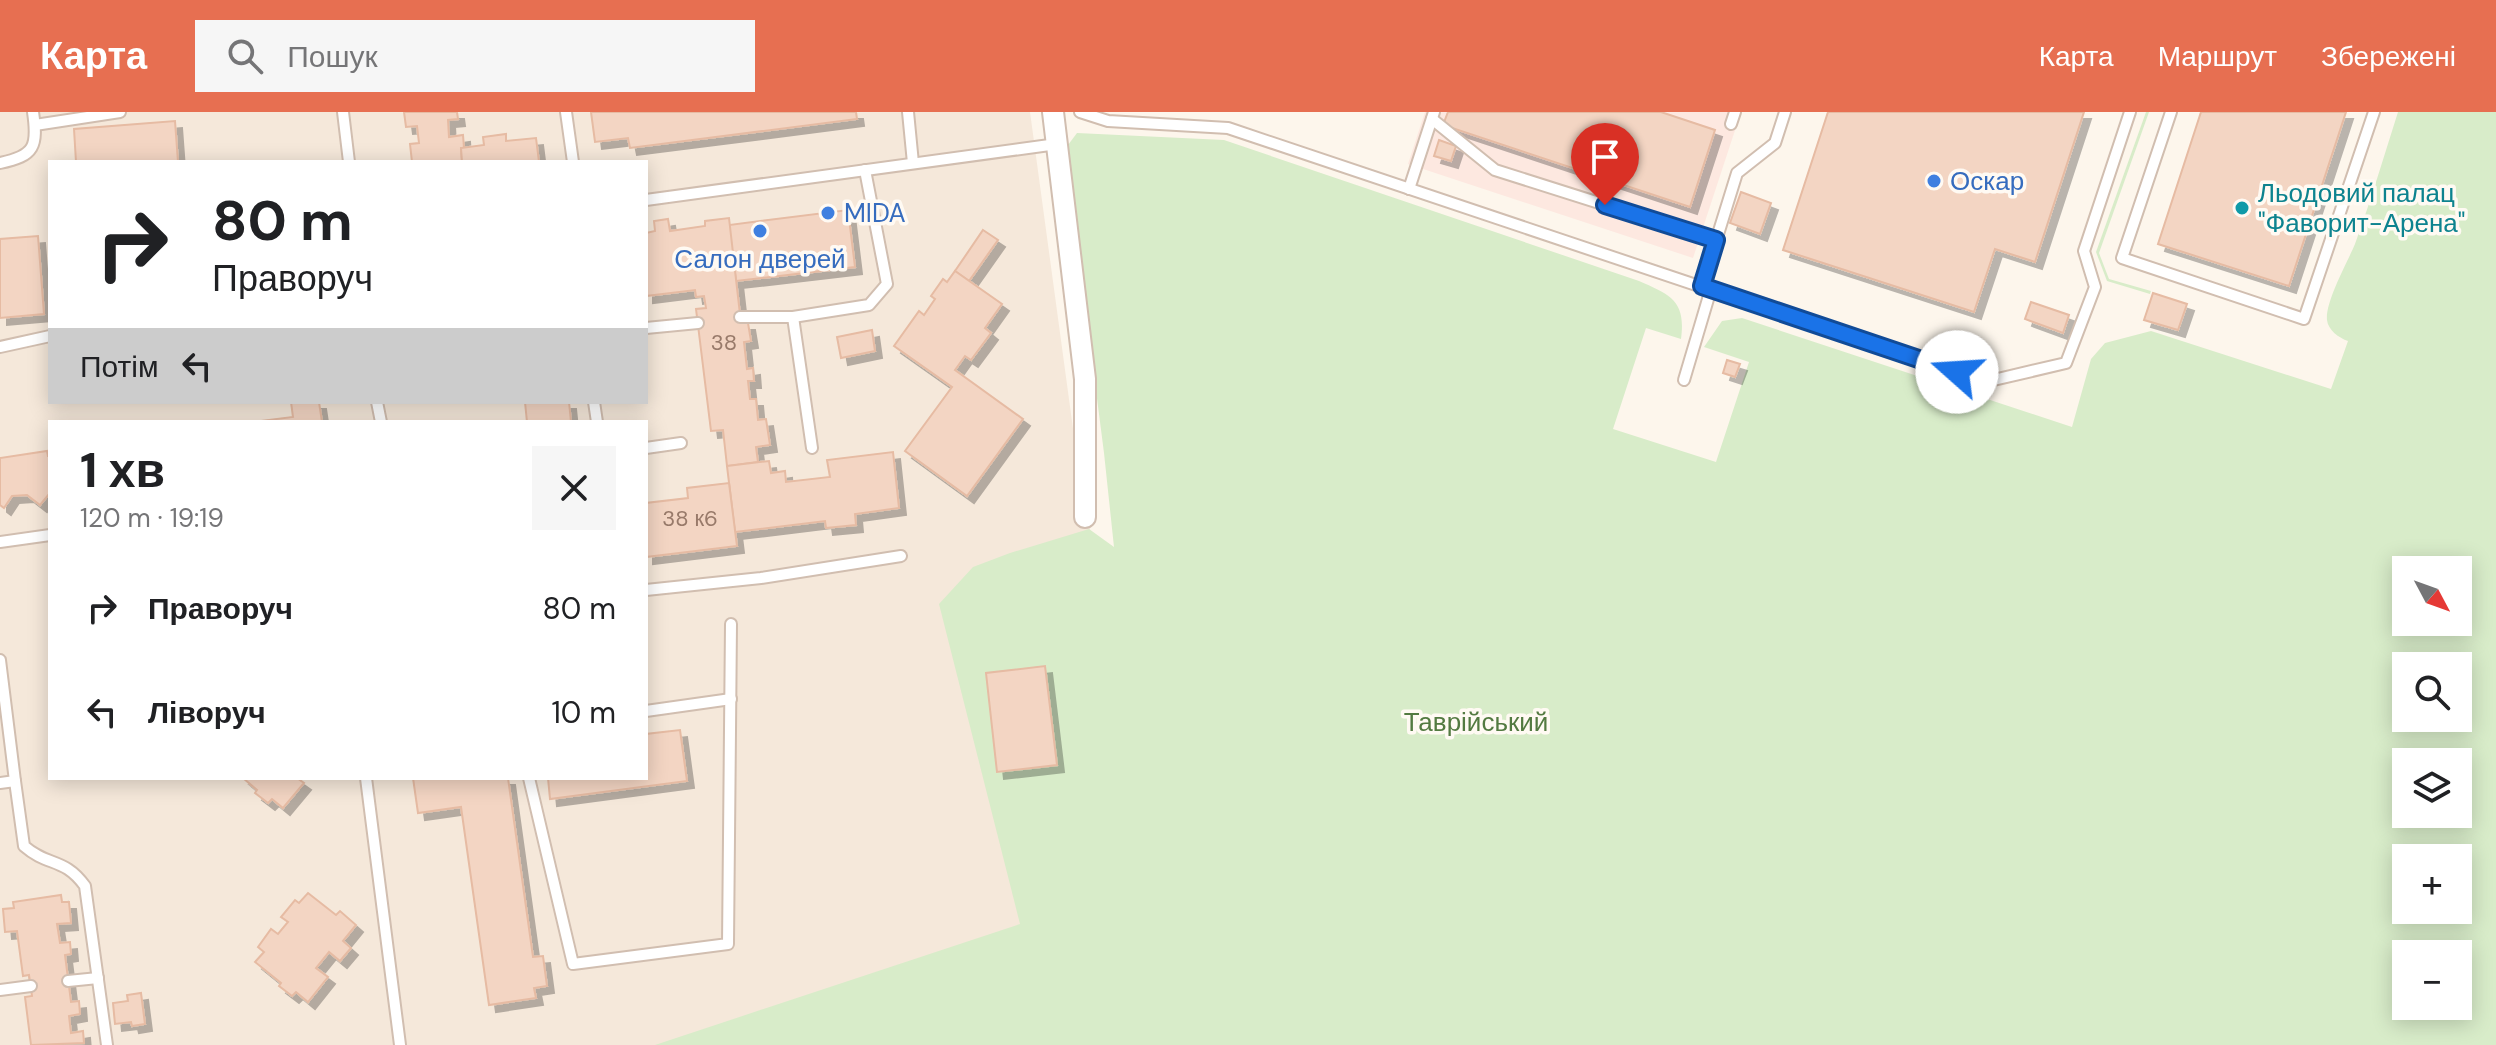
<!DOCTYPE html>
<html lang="uk">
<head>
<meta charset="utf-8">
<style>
  body { margin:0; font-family:"DM Sans",sans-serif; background:#f6f6f6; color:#202124; height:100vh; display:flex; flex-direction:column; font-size:30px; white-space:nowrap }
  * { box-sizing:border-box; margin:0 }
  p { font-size:26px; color:#757577 }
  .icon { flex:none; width:44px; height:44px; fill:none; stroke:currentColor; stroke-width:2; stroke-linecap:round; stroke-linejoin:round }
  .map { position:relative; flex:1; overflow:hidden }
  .details { position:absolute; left:48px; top:308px; width:600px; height:360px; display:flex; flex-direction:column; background:#fff; border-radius:0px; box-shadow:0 4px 20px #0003 }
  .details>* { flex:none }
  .top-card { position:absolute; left:48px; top:48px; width:600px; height:244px; border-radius:0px; box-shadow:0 4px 20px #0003; background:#fff; color:#202124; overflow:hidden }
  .needle { width:52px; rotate:131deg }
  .tools { position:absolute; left:2392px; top:444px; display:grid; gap:16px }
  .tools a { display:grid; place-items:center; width:80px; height:80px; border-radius:0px; background:#fff; box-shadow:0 4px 20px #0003; font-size:40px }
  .pin { position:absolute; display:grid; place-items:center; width:68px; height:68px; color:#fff; margin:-82px -34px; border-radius:50% 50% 50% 0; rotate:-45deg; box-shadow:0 0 8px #0007 }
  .pin .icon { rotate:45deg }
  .me { position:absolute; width:88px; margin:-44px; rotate:289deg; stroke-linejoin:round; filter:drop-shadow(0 0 6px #0008) }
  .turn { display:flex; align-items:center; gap:28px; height:168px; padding:0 32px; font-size:36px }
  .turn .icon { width:104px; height:104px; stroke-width:2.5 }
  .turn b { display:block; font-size:56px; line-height:68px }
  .then { display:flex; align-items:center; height:76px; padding:0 32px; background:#0003; gap:16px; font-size:30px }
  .round { display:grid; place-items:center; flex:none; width:84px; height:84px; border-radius:0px; background:#f6f6f6 }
  .overview { display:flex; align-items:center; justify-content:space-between; height:136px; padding:0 32px }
  h1 { font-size:48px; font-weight:700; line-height:60px }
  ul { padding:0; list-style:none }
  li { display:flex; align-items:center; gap:24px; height:104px; padding:0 32px }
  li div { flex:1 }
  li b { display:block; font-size:30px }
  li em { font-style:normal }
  header { display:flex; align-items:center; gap:48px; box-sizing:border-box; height:112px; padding:0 40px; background:#e76f51; color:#fff }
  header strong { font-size:38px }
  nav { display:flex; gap:44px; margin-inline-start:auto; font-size:28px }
  .search { width:560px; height:72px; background:#f6f6f6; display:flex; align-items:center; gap:20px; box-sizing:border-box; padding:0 28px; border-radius:0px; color:#757577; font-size:30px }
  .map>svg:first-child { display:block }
  .residential { fill:#f5e8da; fill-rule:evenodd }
  .commercial { fill:#fde8e0 }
  .green { fill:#d8ecc9; fill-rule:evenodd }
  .building { fill:#f3d5c3; stroke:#e6bba3; stroke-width:2; filter:url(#shadow) }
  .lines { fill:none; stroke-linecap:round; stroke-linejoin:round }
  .service-casing { stroke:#d1beb0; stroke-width:14 }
  .minor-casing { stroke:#d1beb0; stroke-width:24 }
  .service { stroke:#fff; stroke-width:10 }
  .minor { stroke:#fff; stroke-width:20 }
  .route-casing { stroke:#114b97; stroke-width:20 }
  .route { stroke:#1a73e8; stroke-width:14 }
  .shop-dot { fill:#3f7fe0; stroke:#fffaf3; stroke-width:3 }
  .culture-dot { fill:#0f9aa8; stroke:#fffaf3; stroke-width:3 }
  .labels { text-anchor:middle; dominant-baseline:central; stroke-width:7; stroke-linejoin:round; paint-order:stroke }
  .number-label { font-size:22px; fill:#987a6a }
  .shop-label { font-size:26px; fill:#366cbe; stroke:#fffaf3; text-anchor:start }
  .culture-label { font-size:26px; fill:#0d838f; stroke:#fffaf3; text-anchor:start }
  .park-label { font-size:26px; fill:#537a41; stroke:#fffaf3 }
</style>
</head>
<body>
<header>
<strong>Карта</strong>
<div class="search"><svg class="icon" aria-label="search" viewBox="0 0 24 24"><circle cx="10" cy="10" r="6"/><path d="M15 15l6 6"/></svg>Пошук</div>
<nav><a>Карта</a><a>Маршрут</a><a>Збережені</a></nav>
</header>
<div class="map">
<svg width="2496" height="933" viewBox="0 0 2496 933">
  <defs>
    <filter id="shadow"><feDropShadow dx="7" dy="7" stdDeviation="0" flood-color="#0004"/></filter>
  </defs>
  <rect width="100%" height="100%" fill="#fdf6ec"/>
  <!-- residential -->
  <path class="residential" d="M0 0H1030L1085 405 1103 449 1165 799 914 933H0ZM50 50H646V290H50ZM50 310H646V666H50Z"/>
  <!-- commercial -->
  <polygon class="commercial" points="1425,0 1741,0 1693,146 1408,52"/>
  <!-- green -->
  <g class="green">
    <polygon points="2146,0 2149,0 2099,141 2109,167 2151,179 2150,182 2107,169 2096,140"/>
    <path d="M2398 0H2496V933H655L1020 812 939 492 973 455 1010 441 1089 417 1114 435 1104 341 1065 37 1077 21 1224 28 1639 169C1671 183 1686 189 1681 227L1646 216 1613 317 1716 350 1749 250 1704 235 1722 209 1742 206 2072 315 2091 247 2105 231 2151 219 2331 277 2348 229C2339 226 2328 218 2327 208 2325 190 2348 149 2355 132 2371 88 2384 44 2398 0ZM2406 458H2458V510H2406ZM2406 554H2458V606H2406ZM2406 650H2458V702H2406ZM2406 746H2458V798H2406ZM2406 842H2458V894H2406Z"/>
  </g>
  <!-- building -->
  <g class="building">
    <polygon points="404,0 457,0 458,7 448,8 449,25 463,23 464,36 461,36 462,50 412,50 410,32 419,31 417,14 406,15"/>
    <polygon points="591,0 856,0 857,7 630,36 628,26 595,30"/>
    <polygon points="1448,0 1661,0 1715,18 1690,95 1443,13"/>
    <polygon points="1828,0 2084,0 2035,150 1995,137 1974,200 1783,138"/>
    <polygon points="2201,0 2346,0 2289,174 2158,132"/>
    <polygon points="175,9 178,50 76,50 74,17"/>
    <polygon points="506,22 506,29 536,26 539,50 462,50 461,36 484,33 483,25"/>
    <polygon points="1439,28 1456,34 1451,49 1434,44"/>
    <polygon points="1741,80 1771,91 1760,122 1730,111"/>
    <polygon points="848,98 855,155 736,169 729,113"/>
    <polygon points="729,106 741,211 748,211 751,229 744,230 747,257 753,256 754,269 748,269 750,287 756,287 758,308 766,307 770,333 756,335 758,350 727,354 723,318 711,319 696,197 706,196 704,184 696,185 695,178 646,184 646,121 655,119 654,109 668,107 670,119 705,114 705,109"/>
    <polygon points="983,118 998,128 969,169 955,159"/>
    <polygon points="38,124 44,202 0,206 0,127"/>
    <polygon points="955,159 1002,192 985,216 991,221 971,248 965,244 955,258 1023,307 967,384 905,339 952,275 894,234 919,199 924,203 935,187 931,184 943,167 947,170"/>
    <polygon points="2153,181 2187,192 2178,218 2144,208"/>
    <polygon points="2031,190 2069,203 2063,221 2025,207"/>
    <polygon points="872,218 875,239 841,246 837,225"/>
    <polygon points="1727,248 1740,252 1735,265 1723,261"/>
    <polygon points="291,290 319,290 322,310 253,310 293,305"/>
    <polygon points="525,290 569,290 571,310 527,310"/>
    <polygon points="47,339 48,344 50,344 50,381 40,393 27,383 12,384 4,396 0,393 0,346"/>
    <polygon points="893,340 899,396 855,402 856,413 826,416 825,409 735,420 727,354 769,349 771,361 785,359 786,370 830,365 827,348"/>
    <polygon points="729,371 737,434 646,445 646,391 688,386 687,376"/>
    <polygon points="1045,554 1057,653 997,660 986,561"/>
    <polygon points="680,618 687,669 550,687 548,666 646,666 646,622"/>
    <polygon points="243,666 297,666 304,671 283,696 272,687 268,691 255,681 257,678"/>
    <polygon points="413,666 508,666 533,845 543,844 547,874 534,876 536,886 489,893 461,695 418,701"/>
    <polygon points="308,781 336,803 340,799 356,813 343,829 351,836 340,849 329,840 316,856 328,865 308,890 296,880 292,884 279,874 281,871 255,850 264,840 258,835 271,817 278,822 288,810 281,805 295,788 299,791"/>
    <polygon points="61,783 62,790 69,790 71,811 57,812 60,831 70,830 71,842 65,843 71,890 79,889 80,902 69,904 71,921 83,919 84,931 31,933 25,885 32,884 29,863 23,864 17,819 5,820 3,797 14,796 13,790"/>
    <polygon points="141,881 145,912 132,914 131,910 115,912 113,891 128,889 127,883"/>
  </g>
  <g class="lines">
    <!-- service casing -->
    <g class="service-casing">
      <g id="service">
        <polyline points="343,0 349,50"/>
        <polyline points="566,0 573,50"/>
        <polyline points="908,0 913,51"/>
        <polyline points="1080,0 1108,9 1228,16 1985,270 2066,251 2095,175 2084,139 2130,0"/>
        <polyline points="2171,0 2122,146 2304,207 2374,0"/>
        <polyline points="1432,7 1495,58 1716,128"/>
        <polyline points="1731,12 1735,0"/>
        <polyline points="35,13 120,0"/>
        <path d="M0 51C35 44 38 34 33 0"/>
        <polyline points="1409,77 1434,0"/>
        <polyline points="646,88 1057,32"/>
        <polyline points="1702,174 1737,61 1775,31 1785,0"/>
        <polyline points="740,205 793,205"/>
        <polyline points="646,216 698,211"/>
        <polyline points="0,235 50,224"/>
        <polyline points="1684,268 1711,177"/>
        <polyline points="377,290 381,310"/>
        <polyline points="594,290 597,310"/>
        <polyline points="646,336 681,331"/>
        <polyline points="812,336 793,205 869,193 887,172 865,58"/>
        <polyline points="0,430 50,423"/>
        <polyline points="646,478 761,466 901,444"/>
        <polyline points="0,548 15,669 0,671"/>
        <polyline points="646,599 731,587"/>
        <polyline points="366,666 400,933"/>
        <polyline points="529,666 573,852 728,832 731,512"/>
        <path d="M15 669 24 734C48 755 64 745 85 774L107 933"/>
        <polyline points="68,869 98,866"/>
        <polyline points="0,878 31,874"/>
      </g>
    </g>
    <!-- minor casing -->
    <g class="minor-casing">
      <polyline id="minor" points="1053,0 1085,267 1085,405"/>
    </g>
    <!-- service -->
    <use href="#service" class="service"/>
    <!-- minor -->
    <use href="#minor" class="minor"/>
  </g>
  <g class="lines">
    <!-- route casing -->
    <g class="route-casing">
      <polyline id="route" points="1605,93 1716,128 1702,174 1957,260"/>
    </g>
    <!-- route -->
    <use href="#route" class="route"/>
  </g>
  <!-- markers -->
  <g class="shop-dot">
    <circle cx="1934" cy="69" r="8"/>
    <circle cx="828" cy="101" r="8"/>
    <circle cx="760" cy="119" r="8"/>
  </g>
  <circle class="culture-dot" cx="2242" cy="96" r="8"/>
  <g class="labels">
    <!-- number labels -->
    <g class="number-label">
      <text x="724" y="230">38</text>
      <text x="690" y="406">38 к6</text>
    </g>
    <!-- shop labels -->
    <g class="shop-label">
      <text x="1950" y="69">Оскар</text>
      <text x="844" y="101">MIDA</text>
      <text x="760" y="147" text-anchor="middle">Салон дверей</text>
    </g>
    <!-- culture labels -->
    <g class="culture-label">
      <text x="2258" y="81">Льодовий палац<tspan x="2258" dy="30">"Фаворит-Арена"</tspan></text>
    </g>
    <!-- park labels -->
    <g class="park-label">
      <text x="1476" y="610">Таврійський</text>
    </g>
  </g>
</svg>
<div class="tools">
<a><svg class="needle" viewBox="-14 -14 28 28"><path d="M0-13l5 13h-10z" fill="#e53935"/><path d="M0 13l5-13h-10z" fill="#757577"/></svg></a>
<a><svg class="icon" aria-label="search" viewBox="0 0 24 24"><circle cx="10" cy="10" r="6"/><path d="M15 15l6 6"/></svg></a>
<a><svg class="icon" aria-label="layers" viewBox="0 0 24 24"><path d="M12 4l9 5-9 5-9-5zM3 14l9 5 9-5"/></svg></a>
<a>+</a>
<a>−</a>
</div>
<div class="pin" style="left:1605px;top:93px;background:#d93025"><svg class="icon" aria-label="arrive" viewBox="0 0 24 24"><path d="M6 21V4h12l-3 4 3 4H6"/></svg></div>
<svg class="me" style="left:1957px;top:260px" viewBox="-20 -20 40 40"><circle r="19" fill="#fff"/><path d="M0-13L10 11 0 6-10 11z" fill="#1a73e8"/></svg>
<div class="top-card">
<div class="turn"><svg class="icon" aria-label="right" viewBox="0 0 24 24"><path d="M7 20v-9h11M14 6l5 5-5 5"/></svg><div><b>80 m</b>Праворуч</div></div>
<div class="then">Потім<svg class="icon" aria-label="left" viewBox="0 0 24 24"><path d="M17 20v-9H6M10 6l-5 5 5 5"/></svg></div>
</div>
<section class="details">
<div class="overview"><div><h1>1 хв</h1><p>120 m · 19:19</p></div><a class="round"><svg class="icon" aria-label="close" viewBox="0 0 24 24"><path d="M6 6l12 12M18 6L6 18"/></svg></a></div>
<ul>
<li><svg class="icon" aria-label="right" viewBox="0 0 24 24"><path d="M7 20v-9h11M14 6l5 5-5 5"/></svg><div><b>Праворуч</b></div><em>80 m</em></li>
<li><svg class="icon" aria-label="left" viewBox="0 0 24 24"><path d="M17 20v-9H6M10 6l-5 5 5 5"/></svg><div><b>Ліворуч</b></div><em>10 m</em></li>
</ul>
</section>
</div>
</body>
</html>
